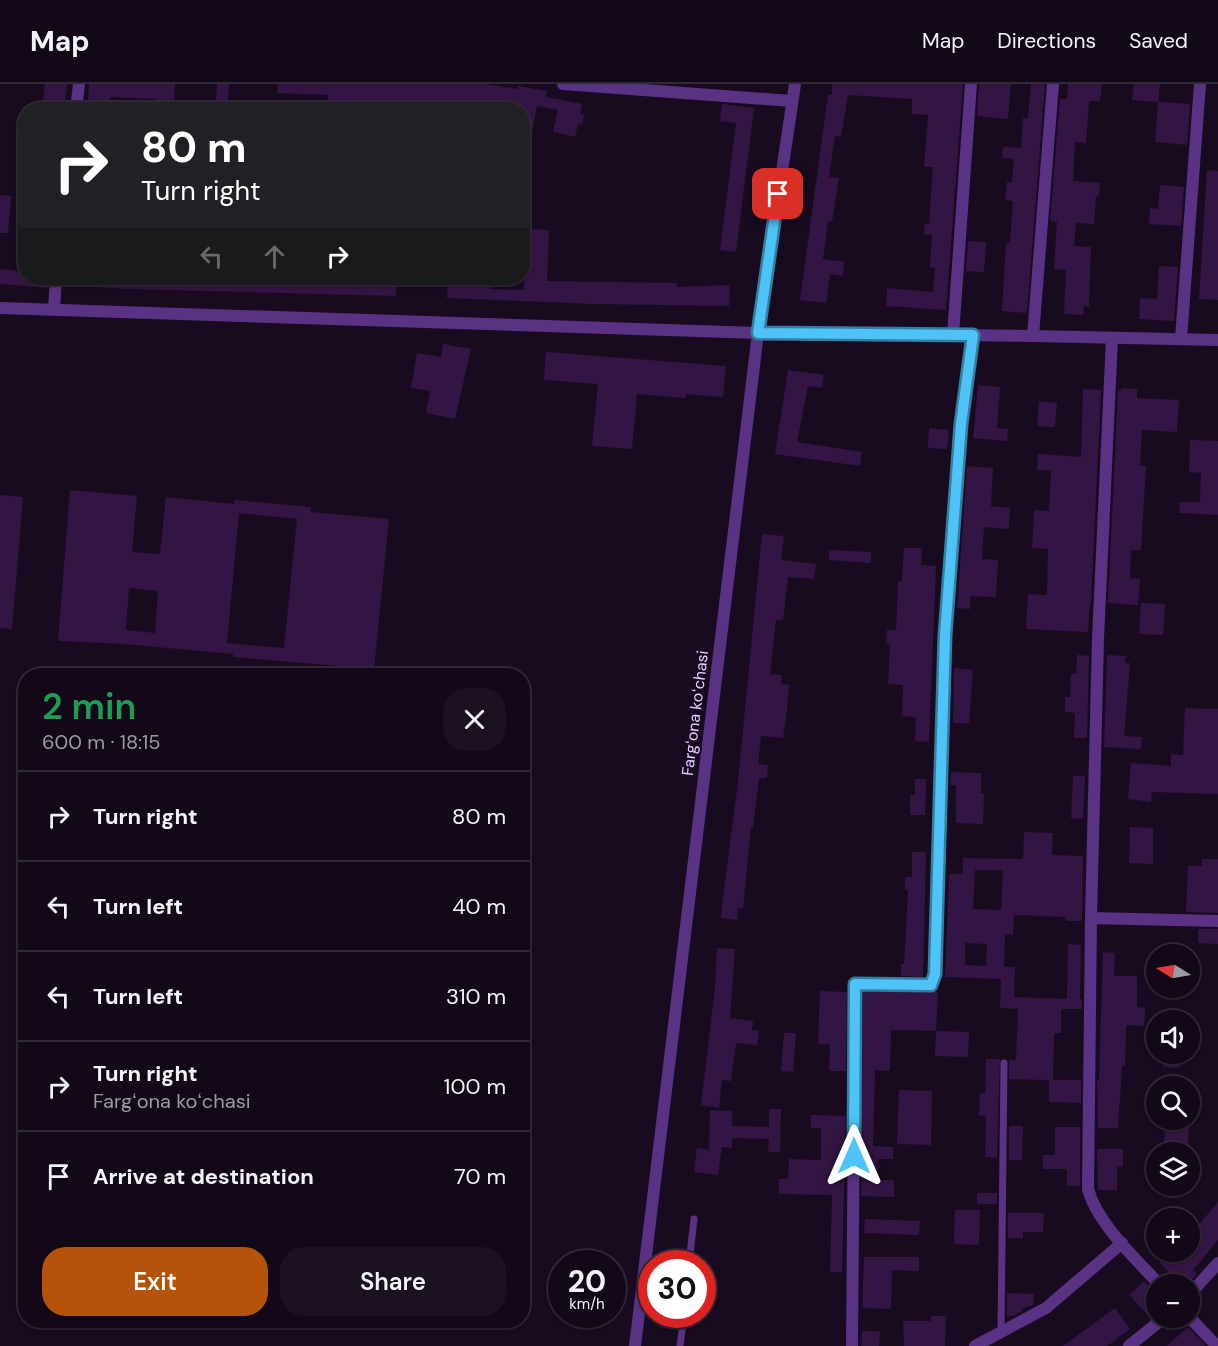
<!DOCTYPE html>
<html lang="en">
<head>
<meta charset="utf-8">
<style>
  body { margin:0; font-family:"DM Sans",sans-serif; background:#1b1121; color:#f1f3f6; height:100vh; display:flex; flex-direction:column; font-size:22px; white-space:nowrap }
  * { box-sizing:border-box; margin:0 }
  p { font-size:20px; color:#9c9aa2 }
  .icon { flex:none; width:33px; height:33px; fill:none; stroke:currentColor; stroke-width:2; stroke-linecap:round; stroke-linejoin:round }
  .map { position:relative; flex:1; overflow:hidden }
  .side { position:absolute; left:18px; top:584px; width:512px; height:660px; display:flex; flex-direction:column; background:#120818; border-radius:24px; box-shadow:0 2px 4px #0004,0 0 0 2px #312937 }
  .side>* { flex:none }
  .top-card { position:absolute; left:18px; top:18px; width:512px; height:183px; border-radius:24px; box-shadow:0 2px 4px #0004,0 0 0 2px #312937; background:#202124; color:#fff; overflow:hidden }
  .needle { width:39px; rotate:281deg }
  .fabs { position:absolute; left:1146px; top:860px; display:grid; gap:12px }
  .fabs a { display:grid; place-items:center; width:54px; height:54px; border-radius:50%; background:#120818; box-shadow:0 2px 4px #0004,0 0 0 2px #312937; font-size:30px }
  .speed { position:absolute; left:548px; top:1166px; display:flex; gap:12px; font-size:30px; font-weight:700; text-align:center }
  .speed>* { display:grid; place-content:center; width:78px; height:78px; border-radius:50%; background:#120818; box-shadow:0 2px 4px #0004,0 0 0 2px #312937; line-height:1 }
  .speed small { font-size:15px; font-weight:400 }
  .speed .limit { border:9px solid #d22; background:#fff; color:#111 }
  .pin { position:absolute; display:grid; place-items:center; width:51px; height:51px; color:#fff; margin:-26px; border-radius:12px; box-shadow:0 3px 9px #0006 }
  .me { position:absolute; width:66px; margin:-33px; rotate:0deg; stroke-linejoin:round; filter:drop-shadow(0 0 4px #0008) }
  .turn { display:flex; align-items:center; gap:21px; height:126px; padding:0 24px; font-size:27px }
  .turn .icon { width:78px; height:78px; stroke-width:2.5 }
  .turn b { display:block; font-size:42px; line-height:51px }
  .lanes { display:flex; align-items:center; height:57px; padding:0 24px; background:#0003; justify-content:center; gap:30px; direction:ltr }
  .lanes .off { opacity:.35 }
  .round { display:grid; place-items:center; flex:none; width:63px; height:63px; border-radius:24px; background:#1b1121 }
  .summary { display:flex; align-items:center; justify-content:space-between; height:102px; padding:0 24px }
  h1 { font-size:36px; font-weight:600; line-height:45px; color:#1e9e55 }
  .action { display:flex; gap:12px; margin-top:auto; padding:12px 24px }
  .action a { flex:1; height:69px; border-radius:24px; background:#b45309; color:#fff; font-size:24px; font-weight:600; line-height:69px; text-align:center }
  .action a+a { background:#1b1121; color:#f1f3f6 }
  ul { padding:0; list-style:none }
  li { display:flex; align-items:center; gap:18px; height:90px; padding:0 24px; border-top:2px solid #312937 }
  li div { flex:1 }
  li b { display:block; font-size:22px }
  li em { font-style:normal }
  header { display:flex; align-items:center; gap:36px; box-sizing:border-box; height:84px; padding:0 30px; background:#120818; border-bottom:2px solid #312937 }
  header strong { font-size:28px }
  nav { display:flex; gap:33px; margin-inline-start:auto; font-size:21px }
  .map>svg:first-child { display:block }
  .building { fill:#331543; fill-rule:evenodd }
  .lines { fill:none; stroke-linecap:round; stroke-linejoin:round }
  .service { stroke:#593284; stroke-width:7 }
  .minor { stroke:#593284; stroke-width:12 }
  .tertiary { stroke:#593284; stroke-width:12 }
  .route-casing { stroke:#337fa1; stroke-width:15 }
  .route { stroke:#4fc3f7; stroke-width:10 }
  .labels { text-anchor:middle; dominant-baseline:central; stroke-width:4.5; stroke-linejoin:round; paint-order:stroke }
  .street-label { font-size:16px; fill:#e7caff; stroke:#180b20 }
</style>
</head>
<body>
<header>
<strong>Map</strong>
<nav><a>Map</a><a>Directions</a><a>Saved</a></nav>
</header>
<div class="map">
<svg width="1218" height="1262" viewBox="0 0 1218 1262">
  <rect width="100%" height="100%" fill="#180b20"/>
  <!-- building -->
  <g class="building">
    <polygon points="45,0 67,0 64,26 42,26"/>
    <polygon points="89,0 175,0 174,22 156,21 156,15 110,13 110,22 88,21"/>
    <polygon points="217,0 229,0 228,17 216,17"/>
    <polygon points="278,0 485,0 517,5 518,2 547,7 546,13 582,20 580,30 578,29 584,31 582,41 578,40 575,53 553,48 558,26 537,22 532,49 522,47 522,26 437,26 385,17 385,26 327,26 328,11 277,9"/>
    <polygon points="832,0 963,0 946,226 886,222 887,204 933,208 935,184 930,183 932,151 924,150 925,139 929,140 933,83 924,83 928,31 912,30 912,15 848,11 841,53 835,52 829,93 839,94 832,138 828,137 823,175 844,178 843,192 830,190 826,219 800,216 828,11 832,11"/>
    <polygon points="979,0 1011,0 1008,35 977,32"/>
    <polygon points="1031,0 1045,0 1027,229 1002,227 1006,159 1010,159 1013,117 1005,116 1007,98 1012,98 1014,75 1002,74 1003,63 1021,64 1023,34 1028,34"/>
    <polygon points="1068,0 1102,0 1100,17 1089,17 1086,59 1075,58 1073,97 1100,99 1099,113 1096,112 1094,140 1076,139 1074,162 1091,163 1089,223 1084,222 1083,231 1064,230 1066,186 1054,185 1057,138 1050,137 1060,15 1067,15"/>
    <polygon points="1134,0 1160,0 1158,18 1132,16"/>
    <polygon points="1158,18 1190,20 1187,61 1155,58"/>
    <polygon points="722,20 754,24 736,168 720,166 736,39 720,37"/>
    <polygon points="1207,86 1218,87 1218,216 1199,215"/>
    <polygon points="1160,101 1184,103 1181,142 1149,140 1150,124 1158,125"/>
    <polygon points="0,111 11,112 8,149 0,149"/>
    <polygon points="526,145 549,146 547,197 677,199 677,203 730,201 729,222 593,220 447,214 448,194 491,196 490,205 524,206"/>
    <polygon points="968,157 986,158 984,188 966,187"/>
    <polygon points="1159,182 1178,183 1174,237 1139,235 1140,214 1157,215"/>
    <polygon points="0,185 26,188 26,194 48,194 47,204 0,200"/>
    <polygon points="79,194 397,194 396,212 129,205 79,202"/>
    <polygon points="443,260 471,265 455,335 426,329 430,307 411,304 417,269 441,273"/>
    <polygon points="546,268 726,282 723,313 686,310 686,314 637,310 632,365 592,362 598,300 544,296"/>
    <polygon points="788,286 824,291 822,304 808,302 797,358 862,368 860,382 775,370"/>
    <polygon points="978,301 1000,303 997,344 1008,345 1007,357 973,354"/>
    <polygon points="1121,304 1137,305 1137,314 1179,316 1177,348 1142,346 1140,382 1146,382 1141,466 1131,466 1130,494 1140,495 1138,521 1108,519 1118,307 1121,307"/>
    <polygon points="1083,305 1101,306 1091,518 1090,518 1088,548 1026,545 1028,510 1047,511 1048,465 1032,464 1034,426 1049,427 1051,387 1037,386 1038,370 1081,373"/>
    <polygon points="1039,317 1057,319 1055,343 1037,342"/>
    <polygon points="929,344 949,346 947,365 928,364"/>
    <polygon points="1190,356 1218,357 1218,431 1179,429 1180,418 1200,418 1201,389 1189,388"/>
    <polygon points="967,382 993,384 991,422 1010,424 1009,445 984,443 982,475 998,476 996,513 970,512 970,525 957,524"/>
    <path d="M70 406 137 412 132 468 160 470 166 413 234 420V416L311 423V428L389 435 374 585 233 573V570L124 560 58 557ZM239 429 297 435 284 564 227 559ZM129 504 158 507 155 549 126 546Z"/>
    <polygon points="0,411 23,413 12,545 0,544"/>
    <polygon points="762,450 784,452 781,476 816,480 814,495 788,493 783,536 776,536 770,590 782,591 781,600 789,601 787,626 783,654 761,652 758,680 768,681 767,694 759,694 753,744 751,743 743,825 738,824 737,836 721,834 722,822 738,698"/>
    <polygon points="904,464 922,464 921,481 936,482 929,658 915,657 916,633 902,632 903,601 888,600 890,560 886,560 887,546 896,546 898,497 902,497"/>
    <polygon points="829,466 871,468 871,479 829,476"/>
    <polygon points="1141,519 1165,520 1163,551 1139,550"/>
    <polygon points="1077,571 1089,572 1087,654 1074,654 1075,629 1065,628 1065,613 1070,613 1071,590 1076,590"/>
    <polygon points="1107,571 1126,572 1125,579 1130,579 1124,652 1142,653 1141,665 1104,663"/>
    <polygon points="954,584 973,586 969,639 953,639"/>
    <polygon points="1185,624 1218,625 1218,710 1152,708 1151,718 1128,715 1131,679 1171,682 1171,670 1183,671"/>
    <polygon points="951,688 981,689 981,709 984,709 983,740 956,739 956,701 950,701"/>
    <polygon points="1073,692 1085,692 1083,735 1071,734"/>
    <polygon points="915,695 926,695 925,731 910,731 910,711 915,711"/>
    <polygon points="1130,743 1153,744 1153,780 1129,779"/>
    <path d="M1024 748 1053 749 1052 771 1083 772 1082 837H1066V833L1014 831 1013 851 1005 850 1004 883H1015L1014 913 1067 915 1068 860 1081 861 1080 915H1082V925H1061V949H1054L1053 996H1081V1019L1049 1018V996L1009 995V976H1016L1018 925 1000 924 1001 895 945 893 949 790H963V774L1023 775ZM975 786H1003L1001 826 973 825ZM965 859 987 860 986 882 965 881Z"/>
    <polygon points="912,768 926,768 923,893 901,892 901,880 904,880 906,845 908,806 905,806 905,793 912,793"/>
    <polygon points="1202,775 1218,775 1218,829 1186,828 1188,782 1202,782"/>
    <polygon points="1198,845 1218,845 1218,860 1198,859"/>
    <polygon points="717,864 735,865 730,934 753,937 752,946 759,947 757,961 736,959 731,997 722,996 719,1024 701,1021 715,904"/>
    <polygon points="1103,868 1115,869 1114,892 1137,892 1137,923 1145,924 1144,942 1126,941 1125,982 1122,982 1118,1044 1098,1044 1097,996 1099,996"/>
    <polygon points="820,907 847,908 846,987 829,987 830,960 818,960"/>
    <polygon points="863,908 938,908 936,947 891,946 890,987 875,986 873,1062 893,1063 893,1075 878,1075 877,1096 894,1096 894,1113 861,1112"/>
    <polygon points="936,947 969,948 968,973 935,972"/>
    <polygon points="784,949 796,949 793,988 781,987"/>
    <polygon points="1164,969 1181,969 1180,984 1163,983"/>
    <polygon points="986,975 1000,975 997,1074 985,1073 986,1032 979,1031 980,1009 985,1010"/>
    <polygon points="899,1006 932,1007 931,1061 897,1060"/>
    <polygon points="769,1025 781,1025 780,1068 768,1068 769,1055 732,1054 732,1064 722,1063 718,1091 694,1088 697,1064 709,1066 710,1026 732,1027 732,1042 769,1043"/>
    <polygon points="811,1031 846,1032 842,1188 830,1188 832,1111 779,1110 779,1095 788,1095 789,1075 821,1076 821,1044 811,1044"/>
    <polygon points="1165,1035 1189,1035 1188,1068 1164,1068"/>
    <polygon points="1009,1042 1023,1042 1022,1076 1009,1076"/>
    <polygon points="1055,1043 1080,1043 1080,1102 1067,1102 1067,1085 1043,1085 1043,1071 1055,1071"/>
    <polygon points="1097,1065 1123,1065 1123,1083 1117,1083 1117,1106 1098,1106"/>
    <rect x="977" y="1109" width="20" height="11"/>
    <polygon points="1218,1118 1218,1156 1193,1186 1197,1190 1188,1200 1180,1200 1159,1178 1168,1167 1190,1167 1190,1151"/>
    <polygon points="955,1126 980,1126 979,1161 954,1160"/>
    <polygon points="1008,1129 1044,1129 1043,1148 1023,1148 1023,1154 1008,1154"/>
    <polygon points="865,1135 920,1137 919,1151 864,1149"/>
    <polygon points="864,1173 919,1173 919,1187 892,1186 891,1225 862,1224"/>
    <polygon points="1144,1197 1156,1210 1156,1222 1148,1231 1129,1211"/>
    <polygon points="1007,1209 1034,1210 1033,1221 1022,1225 1022,1227 1013,1232 1007,1232"/>
    <polygon points="1115,1224 1130,1245 1107,1262 1063,1262"/>
    <polygon points="931,1232 946,1232 945,1262 904,1262 903,1237 931,1237"/>
    <polygon points="1188,1243 1206,1262 1167,1262"/>
    <polygon points="862,1247 880,1247 879,1262 861,1262"/>
  </g>
  <g class="lines">
    <!-- service -->
    <g class="service">
      <polyline points="689,1179 694,1135"/>
      <polyline points="1001,1248 1004,979"/>
      <polyline points="680,1262 684,1230"/>
    </g>
    <!-- minor -->
    <g class="minor">
      <polyline points="563,0 792,17"/>
      <polyline points="76,26 79,0"/>
      <polyline points="54,225 56,194"/>
      <polyline points="953,251 971,0"/>
      <polyline points="1033,252 1053,0"/>
      <path d="M1112 254 1098 555 1091 834 1088 1105C1097 1139 1135 1174 1159 1200"/>
      <polyline points="1181,255 1200,0"/>
      <polyline points="1091,834 1218,837"/>
      <polyline points="1190,1210 1218,1179"/>
      <polyline points="1189,1233 1217,1262"/>
      <polyline points="852,1262 855,900 931,901 934,897 945,551 961,340 973,251"/>
      <polyline points="975,1262 1046,1224 1122,1159"/>
      <polyline points="1129,1262 1165,1233"/>
    </g>
    <!-- tertiary -->
    <g class="tertiary">
      <polyline points="0,224 758,249 1033,252 1218,256"/>
      <polyline points="635,1262 758,249 795,0"/>
    </g>
  </g>
  <g class="lines">
    <!-- route casing -->
    <g class="route-casing">
      <polyline id="route" points="778,110 758,249 973,251 961,340 945,551 935,890 931,901 855,900 854,1072"/>
    </g>
    <!-- route -->
    <use href="#route" class="route"/>
  </g>
  <g class="labels">
    <!-- street labels -->
    <g class="street-label">
      <text transform="translate(695 629) rotate(-83)">Fargʻona koʻchasi</text>
    </g>
  </g>
</svg>
<div class="fabs">
<a><svg class="needle" viewBox="-14 -14 28 28"><path d="M0-13l5 13h-10z" fill="#e53935"/><path d="M0 13l5-13h-10z" fill="#9c9aa2"/></svg></a>
<a><svg class="icon" aria-label="sound" viewBox="0 0 24 24"><path d="M4 9h4l5-4v14l-5-4H4zM17 9q2 3 0 6"/></svg></a>
<a><svg class="icon" aria-label="search" viewBox="0 0 24 24"><circle cx="10" cy="10" r="6"/><path d="M15 15l6 6"/></svg></a>
<a><svg class="icon" aria-label="layers" viewBox="0 0 24 24"><path d="M12 4l9 5-9 5-9-5zM3 14l9 5 9-5"/></svg></a>
<a>+</a>
<a>−</a>
</div>
<div class="speed"><div>20<small>km/h</small></div><div class="limit">30</div></div>
<div class="pin" style="left:778px;top:110px;background:#d93025"><svg class="icon" aria-label="arrive" viewBox="0 0 24 24"><path d="M6 21V4h12l-3 4 3 4H6"/></svg></div>
<svg class="me" style="left:854px;top:1072px" viewBox="-20 -20 40 40"><path d="M0-17L14 15 0 8-14 15z" fill="#4fc3f7" stroke="#fff" stroke-width="4"/></svg>
<div class="top-card">
<div class="turn"><svg class="icon" aria-label="right" viewBox="0 0 24 24"><path d="M7 20v-9h11M14 6l5 5-5 5"/></svg><div><b>80 m</b>Turn right</div></div>
<div class="lanes"><svg class="icon off" aria-label="left" viewBox="0 0 24 24"><path d="M17 20v-9H6M10 6l-5 5 5 5"/></svg><svg class="icon off" aria-label="ahead" viewBox="0 0 24 24"><path d="M12 20V5M6 11l6-6 6 6"/></svg><svg class="icon" aria-label="right" viewBox="0 0 24 24"><path d="M7 20v-9h11M14 6l5 5-5 5"/></svg></div>
</div>
<section class="side">
<div class="summary"><div><h1>2 min</h1><p>600 m · 18:15</p></div><a class="round"><svg class="icon" aria-label="close" viewBox="0 0 24 24"><path d="M6 6l12 12M18 6L6 18"/></svg></a></div>
<ul>
<li><svg class="icon" aria-label="right" viewBox="0 0 24 24"><path d="M7 20v-9h11M14 6l5 5-5 5"/></svg><div><b>Turn right</b></div><em>80 m</em></li>
<li><svg class="icon" aria-label="left" viewBox="0 0 24 24"><path d="M17 20v-9H6M10 6l-5 5 5 5"/></svg><div><b>Turn left</b></div><em>40 m</em></li>
<li><svg class="icon" aria-label="left" viewBox="0 0 24 24"><path d="M17 20v-9H6M10 6l-5 5 5 5"/></svg><div><b>Turn left</b></div><em>310 m</em></li>
<li><svg class="icon" aria-label="right" viewBox="0 0 24 24"><path d="M7 20v-9h11M14 6l5 5-5 5"/></svg><div><b>Turn right</b><p>Fargʻona koʻchasi</p></div><em>100 m</em></li>
<li><svg class="icon" aria-label="arrive" viewBox="0 0 24 24"><path d="M6 21V4h12l-3 4 3 4H6"/></svg><div><b>Arrive at destination</b></div><em>70 m</em></li>
</ul>
<div class="action"><a>Exit</a><a>Share</a></div>
</section>
</div>
</body>
</html>
